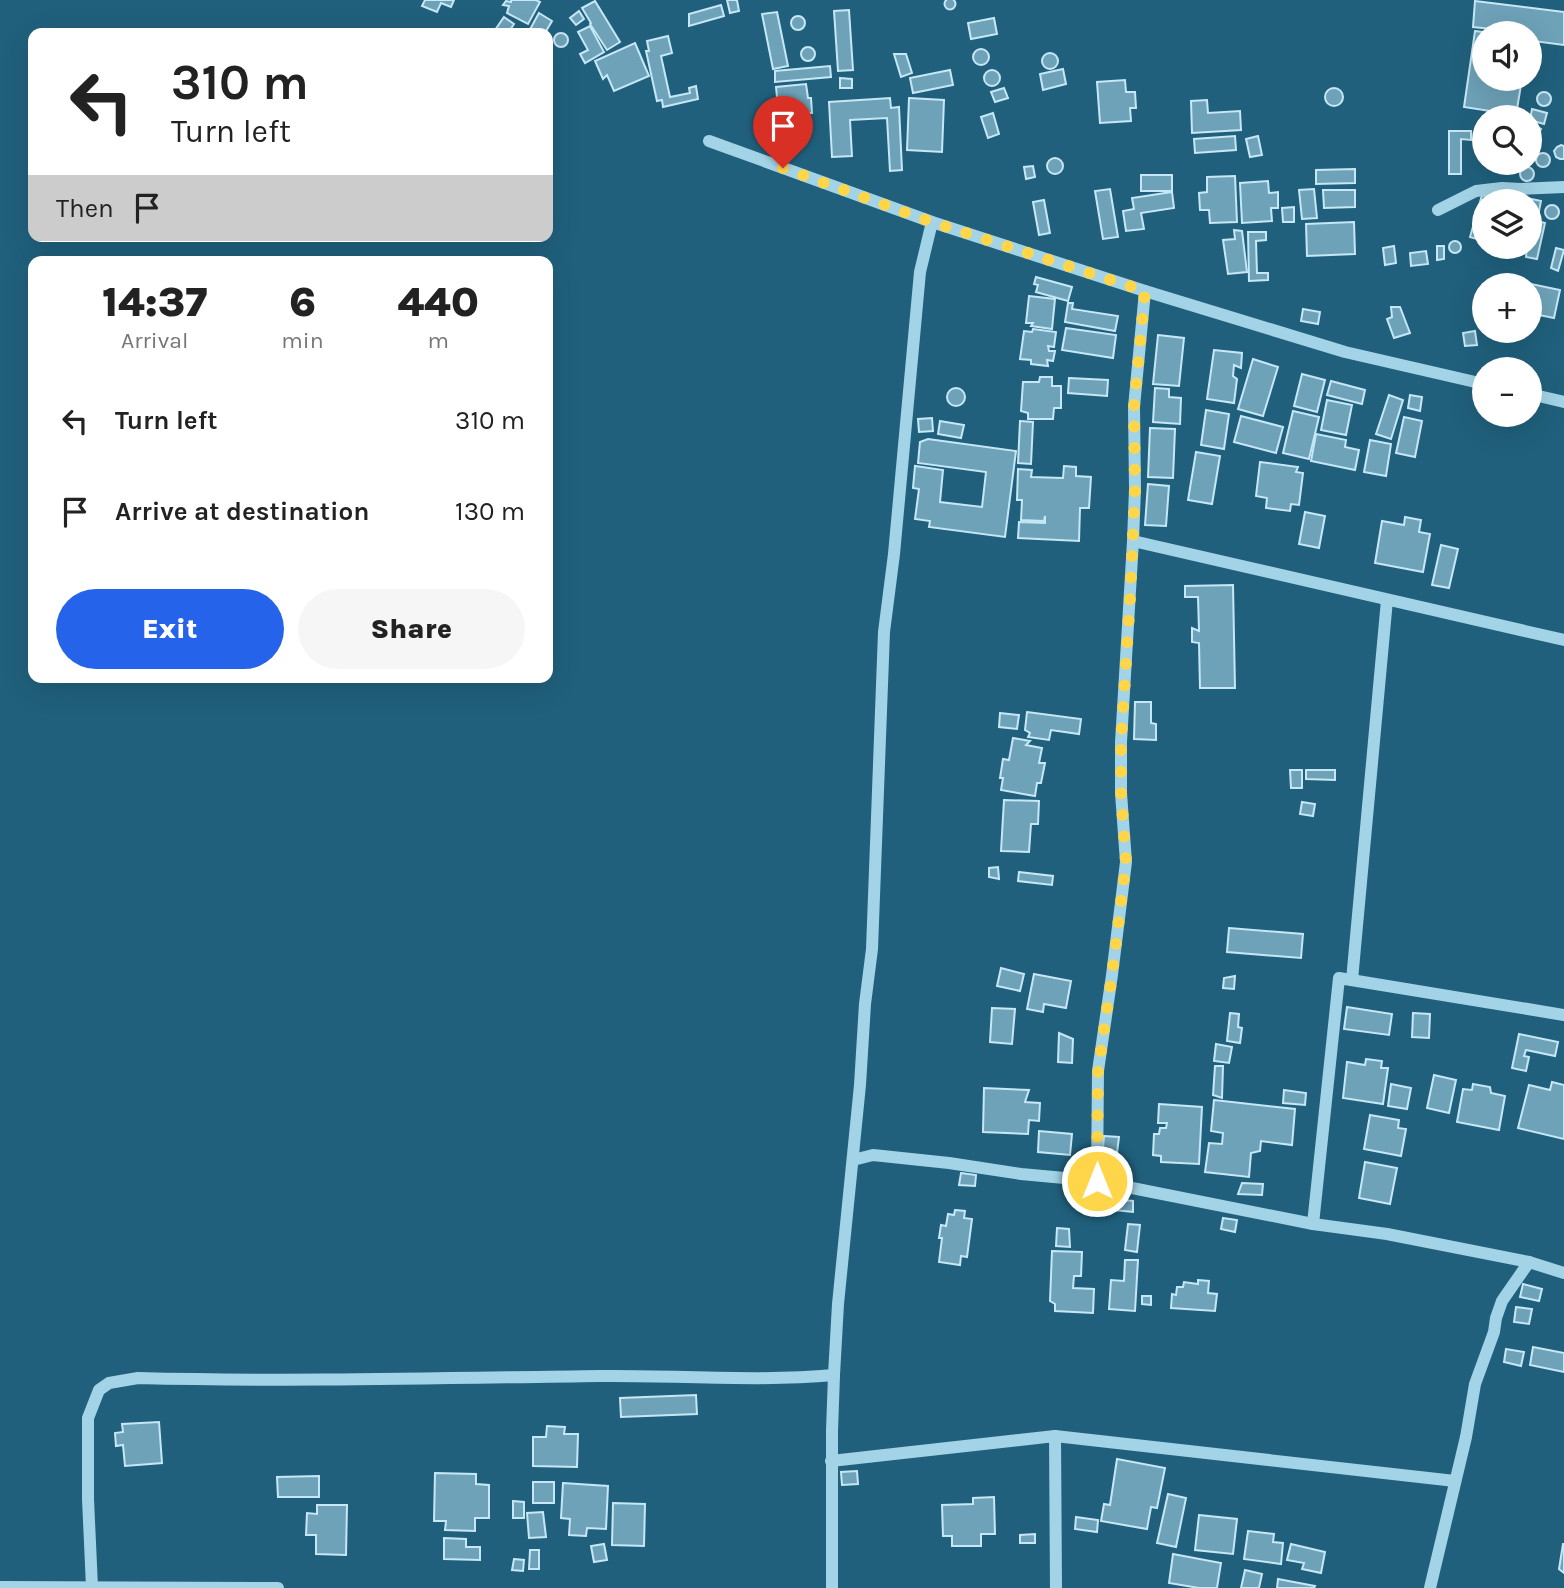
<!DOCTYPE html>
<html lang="en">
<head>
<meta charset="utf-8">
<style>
  body { margin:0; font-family:Karla,sans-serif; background:#f6f6f6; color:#222; height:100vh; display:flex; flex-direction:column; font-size:26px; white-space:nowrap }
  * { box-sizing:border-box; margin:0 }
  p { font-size:23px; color:#767676 }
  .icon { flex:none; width:38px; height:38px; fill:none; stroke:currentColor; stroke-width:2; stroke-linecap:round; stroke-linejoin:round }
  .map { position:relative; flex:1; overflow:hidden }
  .details { position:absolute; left:28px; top:256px; width:525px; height:427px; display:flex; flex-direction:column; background:#fff; border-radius:14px; box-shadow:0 7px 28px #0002 }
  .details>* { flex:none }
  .top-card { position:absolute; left:28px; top:28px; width:525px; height:214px; border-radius:14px; box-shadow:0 7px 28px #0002; background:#fff; color:#222; overflow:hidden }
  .tools { position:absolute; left:1472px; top:21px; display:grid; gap:14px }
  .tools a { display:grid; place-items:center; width:70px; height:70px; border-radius:50%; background:#fff; box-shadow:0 7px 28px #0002; font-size:35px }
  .pin { position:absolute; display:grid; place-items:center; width:60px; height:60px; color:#fff; margin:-72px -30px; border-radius:50% 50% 50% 0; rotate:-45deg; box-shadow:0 0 7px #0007 }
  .pin .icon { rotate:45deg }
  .me { position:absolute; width:77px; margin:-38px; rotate:0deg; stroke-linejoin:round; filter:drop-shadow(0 0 5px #0008) }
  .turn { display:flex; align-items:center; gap:24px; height:147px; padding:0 28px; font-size:32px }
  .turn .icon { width:91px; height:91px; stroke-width:2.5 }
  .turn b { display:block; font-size:49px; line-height:60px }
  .then { display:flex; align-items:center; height:66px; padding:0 28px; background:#0003; gap:14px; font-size:26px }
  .eta { display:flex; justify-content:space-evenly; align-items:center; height:119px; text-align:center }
  .eta b { font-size:42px; font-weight:800; line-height:49px }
  .button { display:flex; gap:14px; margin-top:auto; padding:14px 28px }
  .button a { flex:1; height:80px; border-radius:42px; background:#2563eb; color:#fff; font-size:28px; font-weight:800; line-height:80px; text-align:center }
  .button a+a { background:#f6f6f6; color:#222 }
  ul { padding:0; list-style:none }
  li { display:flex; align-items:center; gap:21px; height:91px; padding:0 28px }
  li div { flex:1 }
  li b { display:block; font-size:26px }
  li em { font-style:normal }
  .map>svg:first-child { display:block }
  .building { fill:#6ea2b8; stroke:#c6e7f5; stroke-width:2 }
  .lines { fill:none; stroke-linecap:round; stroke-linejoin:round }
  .minor { stroke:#a3d3e6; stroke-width:12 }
  .route { stroke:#ffd54a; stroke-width:12; stroke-dasharray:0 21.6 }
</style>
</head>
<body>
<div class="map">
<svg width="1564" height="1588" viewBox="0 0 1564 1588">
  <rect width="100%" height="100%" fill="#20607c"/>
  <!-- building -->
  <g class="building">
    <circle cx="950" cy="4" r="5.5"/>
    <polygon points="425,0 454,0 451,7 441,3 437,12 422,6"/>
    <polygon points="511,0 536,0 540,2 528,24 507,13 509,6 503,5 506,1 511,2"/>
    <polygon points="727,0 737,0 739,11 730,13"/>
    <polygon points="595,1 620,42 607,50 590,24 591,23 582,8"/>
    <polygon points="1475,1 1564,12 1564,45 1533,41 1534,35 1530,33 1473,27"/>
    <polygon points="721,5 724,16 689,26 689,14"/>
    <polygon points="849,10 853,70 838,71 834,11"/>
    <polygon points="579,11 584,19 576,25 570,18"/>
    <polygon points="777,12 788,66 773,69 762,14"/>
    <polygon points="539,13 552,21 545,33 528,33"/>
    <circle cx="798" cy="23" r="7"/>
    <polygon points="504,17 514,24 508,33 493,33"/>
    <polygon points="994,18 997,34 971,39 968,23"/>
    <polygon points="590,26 604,52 585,63 580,54 588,50 578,32"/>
    <polygon points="1475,31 1491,33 1484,33 1484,79 1522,79 1516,115 1464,107"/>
    <circle cx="561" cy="40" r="7"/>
    <polygon points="668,36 672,53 661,56 670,97 690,93 689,88 696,86 698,99 663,107 662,100 657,101 646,51 649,51 647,41"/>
    <polygon points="635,43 649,76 614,91 607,75 603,79 595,61"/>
    <circle cx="808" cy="54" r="7"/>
    <circle cx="981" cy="57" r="8"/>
    <circle cx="1050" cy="61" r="8"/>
    <polygon points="894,54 906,54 912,73 901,77"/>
    <polygon points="830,66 831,77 775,82 775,71"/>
    <polygon points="1063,69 1066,84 1043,90 1040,74"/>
    <polygon points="950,70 953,85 913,93 910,78"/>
    <circle cx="992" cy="78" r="8"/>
    <polygon points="840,78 852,79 852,88 840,88"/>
    <polygon points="1125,80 1126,92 1135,92 1136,108 1130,108 1131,121 1100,123 1097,82"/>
    <polygon points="806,84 808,98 811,98 812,113 806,113 807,125 780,128 776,87"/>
    <polygon points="1004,88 1008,98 995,102 991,92"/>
    <circle cx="1334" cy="97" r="9"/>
    <circle cx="1544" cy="99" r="7"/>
    <polygon points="890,98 891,108 899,107 902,170 890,171 887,118 850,120 852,156 832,157 829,102"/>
    <polygon points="909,98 944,100 942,152 907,150"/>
    <polygon points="1207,100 1208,113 1240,111 1241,130 1192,133 1191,101"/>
    <polygon points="1532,109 1547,113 1544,124 1530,120"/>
    <polygon points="993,113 999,134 988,138 981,117"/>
    <polygon points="1530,123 1541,129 1530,154"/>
    <polygon points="1449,131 1471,131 1471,140 1461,139 1461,174 1449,174"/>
    <polygon points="1235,136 1236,150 1195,153 1194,139"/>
    <polygon points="1258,136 1262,155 1250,157 1246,139"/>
    <polygon points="1561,145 1564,146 1564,159 1560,159 1556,157 1554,151 1557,147"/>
    <circle cx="1543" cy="160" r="7"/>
    <circle cx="1055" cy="166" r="8"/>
    <polygon points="1033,166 1035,177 1026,179 1024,167"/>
    <circle cx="1527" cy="174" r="7"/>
    <polygon points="1355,169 1355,183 1316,184 1316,170"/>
    <rect x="1141" y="175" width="31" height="16"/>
    <polygon points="1235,176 1237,222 1210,223 1209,210 1200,210 1199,193 1207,192 1207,177"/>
    <polygon points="1268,181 1269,193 1278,192 1278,208 1271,208 1272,221 1242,223 1240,183"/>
    <polygon points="1110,189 1118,237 1103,239 1095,191"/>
    <polygon points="1314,189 1317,218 1302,219 1299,190"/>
    <polygon points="1323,190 1355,190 1355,207 1324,208"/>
    <polygon points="1172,192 1174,208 1141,213 1144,229 1126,231 1123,211 1134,209 1132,198"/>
    <polygon points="1482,195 1502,201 1484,201 1484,241 1470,237"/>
    <polygon points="1527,198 1541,201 1537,221 1545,223 1537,259 1526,257 1527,247 1530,247 1530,201 1526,201"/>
    <polygon points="1044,200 1050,233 1039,235 1033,202"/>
    <circle cx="1552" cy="212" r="7"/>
    <polygon points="1294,207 1294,222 1283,222 1282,208"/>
    <polygon points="1354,222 1355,254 1307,256 1306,224"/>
    <polygon points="1234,230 1242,231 1247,272 1228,274 1223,240 1235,239"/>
    <polygon points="1248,232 1266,232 1266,240 1256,241 1257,273 1268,273 1268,280 1249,281"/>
    <circle cx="1455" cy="247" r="6"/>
    <polygon points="1394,246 1396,263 1385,265 1383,248"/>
    <polygon points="1437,246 1444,246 1444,259 1437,260"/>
    <polygon points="1556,248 1564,250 1558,271 1551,268"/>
    <polygon points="1426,251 1428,264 1411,266 1410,253"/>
    <polygon points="1036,277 1072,287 1068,301 1036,292 1038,285 1034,284"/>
    <polygon points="1522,282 1560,290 1554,318 1534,314 1535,306 1530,305 1530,285 1521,285"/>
    <polygon points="1029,296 1055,299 1052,329 1031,326 1033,323 1026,323"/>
    <polygon points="1068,303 1073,303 1072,309 1118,316 1115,331 1065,322"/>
    <polygon points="1391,307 1400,307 1410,333 1394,338 1387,319 1392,317"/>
    <polygon points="1303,309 1320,312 1318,324 1301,321"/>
    <polygon points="1066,328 1116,335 1113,358 1062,350"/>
    <polygon points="1033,329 1056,332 1054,347 1048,346 1049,351 1055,351 1053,361 1047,360 1048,366 1031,364 1031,360 1020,359 1024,331 1032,332"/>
    <polygon points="1475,331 1477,345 1465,346 1463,333"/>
    <polygon points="1158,335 1184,338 1179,386 1153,384"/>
    <polygon points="1214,350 1242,353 1241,368 1234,365 1233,376 1237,379 1234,403 1207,399"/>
    <polygon points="1253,359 1278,367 1263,416 1238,409"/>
    <polygon points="1302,374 1325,380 1317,412 1294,406"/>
    <polygon points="1040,377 1052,377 1052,386 1061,386 1061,408 1054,408 1053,419 1028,419 1028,413 1021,411 1023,382 1039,382"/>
    <polygon points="1069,378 1108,380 1107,396 1068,393"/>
    <polygon points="1331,381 1365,390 1362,404 1327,395"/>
    <circle cx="956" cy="397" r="9"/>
    <polygon points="1155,388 1169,389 1169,397 1181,398 1180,424 1153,422"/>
    <polygon points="1389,395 1403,400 1391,439 1376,434"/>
    <polygon points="1410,395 1422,397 1420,411 1408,408"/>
    <polygon points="1327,400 1352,405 1346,435 1321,430"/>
    <polygon points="1206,410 1229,414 1224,449 1201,445"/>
    <polygon points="1293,411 1319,417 1309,459 1283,453"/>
    <polygon points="1241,416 1283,427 1276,453 1234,442"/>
    <polygon points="1404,417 1422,421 1415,457 1396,453"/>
    <polygon points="932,418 933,431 919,432 918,419"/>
    <polygon points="940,421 964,425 961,438 938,434"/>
    <polygon points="1020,421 1033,422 1031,464 1018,463"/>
    <polygon points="1150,428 1175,429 1173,478 1148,477"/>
    <polygon points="1316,434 1346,440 1345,447 1359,450 1355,470 1311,461"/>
    <polygon points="928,439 1016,451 1005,537 929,527 930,521 915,519 919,489 913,488 915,466 943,470 940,502 982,507 986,472 918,463 920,442"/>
    <polygon points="1370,440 1391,444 1386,476 1364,472"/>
    <polygon points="1196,452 1220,456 1212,504 1188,500"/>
    <polygon points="1260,462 1298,467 1296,472 1303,473 1299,505 1291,504 1290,511 1266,508 1267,498 1256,496"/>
    <polygon points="1064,466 1076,467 1076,476 1091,477 1089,508 1080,508 1079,541 1018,538 1019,522 1045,523 1045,516 1044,521 1021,520 1022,500 1017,500 1018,469 1032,470 1031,477 1063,478"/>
    <polygon points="1148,484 1169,486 1166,526 1145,525"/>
    <polygon points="1305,512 1325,516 1319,548 1299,544"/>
    <polygon points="1405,517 1421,520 1419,532 1430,534 1423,572 1375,563 1382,521 1404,525"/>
    <polygon points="1441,545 1458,549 1449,588 1432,585"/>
    <polygon points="1233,585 1235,688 1200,688 1199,643 1192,642 1192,628 1199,631 1198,597 1185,597 1185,586"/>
    <polygon points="1135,702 1151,702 1151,723 1156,724 1156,740 1134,739"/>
    <polygon points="1027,712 1081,719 1079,734 1051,730 1049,740 1028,737 1030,733 1025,730"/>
    <polygon points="1000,713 1019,715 1017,729 999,727"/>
    <polygon points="1013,738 1030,741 1026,745 1042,748 1039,763 1045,763 1041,783 1037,783 1035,796 1001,790 1003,778 1000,778 1003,759 1009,760"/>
    <polygon points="1290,770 1302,770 1302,788 1291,788"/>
    <polygon points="1306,770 1335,770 1335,780 1306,779"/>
    <polygon points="1004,800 1039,801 1038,824 1031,824 1029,852 1001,851"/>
    <polygon points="1302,802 1315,804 1313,816 1300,814"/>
    <polygon points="998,867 999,879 989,877 989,868"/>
    <polygon points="1019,872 1053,876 1052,885 1018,881"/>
    <polygon points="1229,928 1303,934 1301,958 1227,952"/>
    <polygon points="1001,968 1024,974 1020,991 997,986"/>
    <polygon points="1034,974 1071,981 1066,1008 1044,1004 1043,1012 1027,1009"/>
    <polygon points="1235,976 1234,989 1223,988 1224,978"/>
    <polygon points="1347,1007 1392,1014 1389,1035 1344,1029"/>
    <polygon points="992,1008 1015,1009 1012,1044 990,1042"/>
    <polygon points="1230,1013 1239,1014 1238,1027 1242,1028 1240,1043 1227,1041"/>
    <polygon points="1413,1013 1430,1014 1429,1038 1412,1037"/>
    <polygon points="1059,1033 1073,1039 1072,1063 1058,1062"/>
    <polygon points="1519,1034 1558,1042 1555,1056 1526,1050 1524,1056 1529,1057 1526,1071 1512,1068"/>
    <polygon points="1216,1044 1232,1047 1229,1063 1214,1061"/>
    <polygon points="1366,1059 1382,1061 1381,1068 1388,1068 1383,1104 1343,1098 1347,1062 1365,1065"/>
    <polygon points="1215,1066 1223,1066 1222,1098 1213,1095"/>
    <polygon points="1434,1075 1456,1080 1449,1113 1427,1108"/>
    <polygon points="1552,1082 1564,1085 1564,1139 1518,1128 1529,1085 1550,1090"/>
    <polygon points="1391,1084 1411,1088 1407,1109 1388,1106"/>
    <polygon points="1473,1084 1490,1087 1491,1093 1505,1096 1499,1130 1457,1122 1463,1089 1472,1090"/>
    <polygon points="984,1088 1029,1090 1025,1102 1040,1103 1039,1121 1029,1120 1028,1134 983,1132"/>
    <polygon points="1284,1090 1306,1093 1305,1105 1283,1103"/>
    <polygon points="1214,1100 1295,1109 1292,1145 1261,1141 1260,1151 1251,1153 1249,1177 1205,1172 1209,1143 1222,1144 1223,1133 1211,1131"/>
    <polygon points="1159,1104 1202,1107 1199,1164 1161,1162 1161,1156 1153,1155 1154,1134 1159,1134 1160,1128 1166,1128 1167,1123 1158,1123"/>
    <polygon points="1370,1115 1399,1120 1398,1128 1406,1129 1401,1156 1364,1149"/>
    <polygon points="1039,1131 1072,1134 1070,1155 1038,1152"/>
    <polygon points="1104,1136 1119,1137 1115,1169 1101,1168"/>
    <polygon points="1365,1162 1397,1168 1390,1204 1359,1198"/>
    <polygon points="961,1173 976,1175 975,1186 959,1185"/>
    <polygon points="1242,1183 1263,1184 1262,1195 1238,1194"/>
    <polygon points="1114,1199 1133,1201 1133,1212 1114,1210"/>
    <polygon points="955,1210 965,1211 964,1218 972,1219 967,1257 961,1256 960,1265 939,1262 942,1238 939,1238 941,1225 946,1226 948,1214 954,1215"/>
    <polygon points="1223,1218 1237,1220 1235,1232 1221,1229"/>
    <polygon points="1128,1224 1140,1225 1137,1252 1125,1250"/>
    <polygon points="1057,1228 1069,1229 1070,1247 1056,1246"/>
    <polygon points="1052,1251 1082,1252 1081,1276 1074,1276 1073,1288 1094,1289 1093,1313 1055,1311 1055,1304 1050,1301"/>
    <polygon points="1125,1260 1138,1260 1135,1311 1109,1309 1111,1280 1124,1281"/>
    <polygon points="1198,1280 1209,1281 1208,1293 1217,1294 1215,1311 1171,1308 1172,1294 1176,1295 1177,1287 1183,1287 1184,1282 1198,1284"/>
    <polygon points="1523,1284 1542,1289 1539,1301 1520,1297"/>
    <polygon points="1142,1296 1151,1296 1151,1305 1142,1304"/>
    <polygon points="1516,1307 1532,1309 1529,1324 1514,1322"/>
    <polygon points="1533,1347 1564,1353 1564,1372 1530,1365"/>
    <polygon points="1506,1349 1524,1352 1521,1366 1504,1362"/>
    <polygon points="696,1395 697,1414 621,1417 620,1398"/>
    <polygon points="159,1422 162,1463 125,1466 123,1445 116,1446 115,1433 123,1432 122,1424"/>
    <polygon points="547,1426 565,1427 564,1434 578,1434 577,1467 533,1466 533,1437 546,1437"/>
    <polygon points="1117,1459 1165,1468 1157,1508 1151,1507 1147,1529 1101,1521 1104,1504 1110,1505"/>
    <polygon points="857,1471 858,1484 842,1485 841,1472"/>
    <polygon points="435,1473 476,1474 476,1484 489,1485 489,1518 475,1518 475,1531 445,1530 446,1521 434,1521"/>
    <polygon points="319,1476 319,1497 278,1497 277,1477"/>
    <rect x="533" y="1482" width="21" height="21"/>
    <polygon points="563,1483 608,1486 606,1529 587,1528 586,1536 569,1535 570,1519 561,1518"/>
    <polygon points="1168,1494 1186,1498 1176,1547 1157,1543"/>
    <polygon points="994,1497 995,1534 981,1534 981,1546 952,1546 952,1536 943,1536 942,1505 973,1504 973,1498"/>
    <polygon points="513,1501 524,1502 524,1518 513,1518"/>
    <polygon points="613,1503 645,1504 644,1546 612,1545"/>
    <polygon points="317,1505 347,1505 346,1555 316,1554 316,1535 306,1535 307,1513 317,1514"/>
    <polygon points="543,1512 546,1537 529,1538 527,1513"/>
    <polygon points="1199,1515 1237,1519 1233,1554 1195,1550"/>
    <polygon points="1076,1517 1098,1520 1097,1532 1075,1529"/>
    <polygon points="1248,1531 1274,1534 1273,1542 1283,1543 1281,1564 1244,1559"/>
    <polygon points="1035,1534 1035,1543 1020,1543 1020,1535"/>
    <polygon points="444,1538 466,1539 466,1547 480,1547 480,1560 444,1559"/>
    <polygon points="604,1544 607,1560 594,1562 591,1546"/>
    <polygon points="1291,1544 1325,1552 1321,1573 1302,1569 1304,1563 1287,1560"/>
    <polygon points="1563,1544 1564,1544 1564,1573 1559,1569"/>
    <polygon points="530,1550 539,1550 539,1569 529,1569"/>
    <polygon points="1173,1554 1221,1563 1217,1588 1199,1588 1169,1583"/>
    <polygon points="514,1559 524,1560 523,1571 512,1570"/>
    <polygon points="1245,1570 1262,1574 1259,1588 1241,1588"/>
    <polygon points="1278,1579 1315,1586 1314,1588 1277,1588"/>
  </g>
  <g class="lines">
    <!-- minor -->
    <g class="minor">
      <polyline points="709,141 932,222 1145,291 1345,352 1484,384"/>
      <polyline points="1438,210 1476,191 1502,188 1521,189 1564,187"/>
      <polyline points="1530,394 1564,402"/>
      <polyline points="1133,541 1564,640"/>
      <polyline points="1352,980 1387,600"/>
      <polyline points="853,1160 873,1155 949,1163 1021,1174 1097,1181 1313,1224 1387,1234 1529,1262 1564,1273"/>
      <polyline points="1097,1181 1098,1071 1112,975 1126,862 1121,793 1121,742 1133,541 1135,489 1134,407 1145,291"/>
      <polyline points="1313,1224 1339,978 1564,1015"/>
      <polyline points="1055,1436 1056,1588"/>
      <polyline points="831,1461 1055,1436 1455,1481"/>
      <polyline points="0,1587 278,1588"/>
      <path d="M92 1587 88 1499V1418L99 1390 109 1383 138 1378C292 1382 446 1378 600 1376 678 1375 757 1382 834 1375"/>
      <polyline points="832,1588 832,1431 834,1375 838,1304 860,1085 865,1004 872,949 884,632 894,554 920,272 932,222"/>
      <polyline points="1430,1588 1466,1437 1475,1384 1494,1332 1496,1318 1502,1301 1529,1262"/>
    </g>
  </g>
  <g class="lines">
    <!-- route -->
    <polyline class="route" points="783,168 932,222 1145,291 1134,407 1135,489 1130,598 1121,742 1121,793 1126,862 1112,975 1098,1071 1097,1181"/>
  </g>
</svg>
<div class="tools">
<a><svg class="icon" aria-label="sound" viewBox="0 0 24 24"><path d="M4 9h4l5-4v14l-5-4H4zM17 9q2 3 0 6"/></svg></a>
<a><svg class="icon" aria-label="search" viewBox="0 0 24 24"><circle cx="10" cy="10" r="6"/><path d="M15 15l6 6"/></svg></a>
<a><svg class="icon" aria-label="layers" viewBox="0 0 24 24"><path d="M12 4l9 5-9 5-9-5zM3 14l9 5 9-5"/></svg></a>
<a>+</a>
<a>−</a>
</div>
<div class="pin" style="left:783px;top:168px;background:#d93025"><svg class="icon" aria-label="arrive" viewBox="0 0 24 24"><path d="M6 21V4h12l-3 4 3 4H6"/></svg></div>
<svg class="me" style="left:1097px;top:1181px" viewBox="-20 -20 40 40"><circle r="17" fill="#ffd54a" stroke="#fff" stroke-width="3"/><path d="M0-11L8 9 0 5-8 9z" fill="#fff"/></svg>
<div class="top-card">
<div class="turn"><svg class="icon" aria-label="left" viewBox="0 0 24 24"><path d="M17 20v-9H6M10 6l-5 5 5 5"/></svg><div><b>310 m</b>Turn left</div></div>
<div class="then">Then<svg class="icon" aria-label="arrive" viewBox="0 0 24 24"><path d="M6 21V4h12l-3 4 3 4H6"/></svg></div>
</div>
<section class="details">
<div class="eta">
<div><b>14:37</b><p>Arrival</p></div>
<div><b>6</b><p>min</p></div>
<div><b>440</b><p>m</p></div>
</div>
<ul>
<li><svg class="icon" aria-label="left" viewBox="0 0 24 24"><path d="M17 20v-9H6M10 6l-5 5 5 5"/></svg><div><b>Turn left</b></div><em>310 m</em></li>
<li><svg class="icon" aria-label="arrive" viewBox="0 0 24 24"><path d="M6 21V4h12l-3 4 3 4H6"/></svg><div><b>Arrive at destination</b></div><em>130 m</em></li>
</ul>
<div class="button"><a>Exit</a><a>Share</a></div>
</section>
</div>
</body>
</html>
